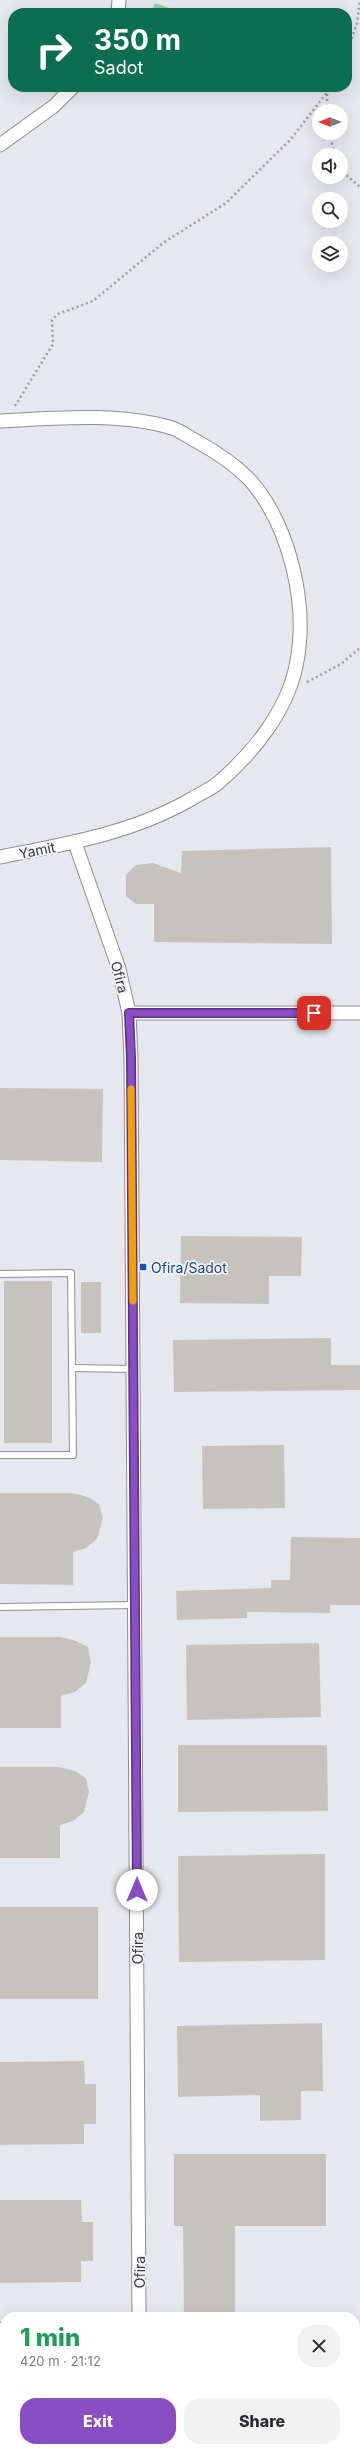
<!DOCTYPE html>
<html lang="en">
<head>
<meta charset="utf-8">
<style>
  body { margin:0; font-family:Inter,sans-serif; background:#f2f2f3; color:#2b2b33; height:100vh; display:flex; flex-direction:column; font-size:15px; white-space:nowrap }
  * { box-sizing:border-box; margin:0 }
  p { font-size:13px; color:#7c7c81 }
  .icon { flex:none; width:22px; height:22px; fill:none; stroke:currentColor; stroke-width:2; stroke-linecap:round; stroke-linejoin:round }
  .map { position:relative; flex:1; overflow:hidden }
  .side { position:absolute; left:0px; top:2312px; width:360px; height:140px; display:flex; flex-direction:column; background:#fff; border-radius:16px 16px 0 0; box-shadow:0 4px 16px #0002 }
  .side>* { flex:none }
  .banner { position:absolute; left:8px; top:8px; width:344px; height:84px; border-radius:16px; box-shadow:0 4px 16px #0002; background:#0b6e4f; color:#fff; overflow:hidden }
  .needle { width:26px; rotate:270deg }
  .buttons { position:absolute; left:312px; top:104px; display:grid; gap:8px }
  .buttons a { display:grid; place-items:center; width:36px; height:36px; border-radius:50%; background:#fff; box-shadow:0 4px 16px #0002; font-size:20px }
  .pin { position:absolute; display:grid; place-items:center; width:34px; height:34px; color:#fff; margin:-17px; border-radius:8px; box-shadow:0 2px 6px #0006 }
  .me { position:absolute; width:44px; margin:-22px; rotate:0deg; stroke-linejoin:round; filter:drop-shadow(0 0 3px #0008) }
  .turn { display:flex; align-items:center; gap:14px; height:84px; padding:0 20px; font-size:18px }
  .turn .icon { width:52px; height:52px; stroke-width:2.5 }
  .turn b { display:block; font-size:28px; line-height:34px }
  .round { display:grid; place-items:center; flex:none; width:42px; height:42px; border-radius:16px; background:#f2f2f3 }
  .head { display:flex; align-items:center; justify-content:space-between; height:68px; padding:0 20px }
  h1 { font-size:24px; font-weight:800; line-height:30px; color:#1e9e55 }
  .primary-button { display:flex; gap:8px; margin-top:auto; padding:8px 20px }
  .primary-button a { flex:1; height:46px; border-radius:16px; background:#8a4ec4; color:#fff; font-size:16px; font-weight:800; line-height:46px; text-align:center }
  .primary-button a+a { background:#f2f2f3; color:#2b2b33 }
  .map>svg:first-child { display:block }
  .green { fill:#98cfac }
  .building { fill:#c6c3bf }
  .lines { fill:none; stroke-linecap:round; stroke-linejoin:round }
  .service-casing { stroke:#8e8f93; stroke-width:8 }
  .minor-casing { stroke:#8e8f93; stroke-width:15 }
  .path { stroke:#9d9da1; stroke-width:2.5; stroke-dasharray:2 3; stroke-linecap:butt }
  .service { stroke:#fff; stroke-width:6 }
  .minor { stroke:#fff; stroke-width:13 }
  .route-casing { stroke:#5a337f; stroke-width:10 }
  .route { stroke:#8a4ec4; stroke-width:7 }
  .slow { stroke:#f59e0b; stroke-width:7 }
  .transit-dot { fill:#1a4fb4; stroke:#f4f5fa; stroke-width:1.5 }
  .labels { text-anchor:middle; dominant-baseline:central; stroke-width:3.5; stroke-linejoin:round; paint-order:stroke }
  .street-label { font-size:14px; fill:#3c3c3e; stroke:#f4f5fa }
  .transit-label { font-size:14px; fill:#164399; stroke:#f4f5fa; text-anchor:start }
</style>
</head>
<body>
<div class="map">
<svg width="360" height="2452" viewBox="0 0 360 2452">
  <rect width="100%" height="100%" fill="#e7e8ed"/>
  <!-- green -->
  <polygon class="green" points="155,3 184,13 151,13"/>
  <!-- building -->
  <g class="building">
    <polygon points="331,847 332,944 154,942 154,904 136,904 126,896 126,875 136,865 153,863 181,873 182,851"/>
    <polygon points="0,1088 103,1089 102,1162 0,1160"/>
    <polygon points="181,1236 302,1237 301,1276 269,1276 269,1304 180,1303"/>
    <rect x="4" y="1281" width="48" height="162"/>
    <rect x="81" y="1282" width="20" height="51"/>
    <polygon points="331,1338 331,1365 360,1365 360,1390 174,1392 173,1340"/>
    <polygon points="284,1445 285,1508 203,1509 202,1446"/>
    <polygon points="0,1493 72,1493 88,1497 99,1504 103,1518 97,1539 86,1548 73,1552 73,1585 0,1584"/>
    <polygon points="291,1537 360,1538 360,1605 330,1605 330,1613 247,1612 247,1618 177,1620 176,1591 271,1588 271,1580 290,1580"/>
    <polygon points="0,1637 61,1637 76,1641 88,1647 91,1662 86,1683 75,1692 61,1696 61,1728 0,1728"/>
    <polygon points="319,1643 321,1717 187,1720 186,1645"/>
    <polygon points="178,1745 327,1745 328,1811 178,1812"/>
    <polygon points="0,1767 59,1767 75,1771 86,1778 89,1792 84,1812 73,1821 60,1825 60,1858 0,1858"/>
    <polygon points="325,1854 325,1960 179,1962 178,1856"/>
    <rect x="0" y="1907" width="98" height="92"/>
    <polygon points="322,2023 323,2091 301,2091 301,2120 260,2121 260,2095 178,2097 177,2026"/>
    <polygon points="84,2061 85,2084 96,2084 96,2124 84,2124 84,2144 0,2145 0,2062"/>
    <polygon points="174,2154 326,2154 326,2226 235,2226 235,2317 184,2317 183,2226 174,2226"/>
    <polygon points="0,2200 81,2200 82,2222 93,2222 93,2261 81,2261 81,2282 0,2283"/>
  </g>
  <g class="lines">
    <!-- service casing -->
    <g class="service-casing">
      <g id="service">
        <polyline points="0,1274 71,1273 73,1455 0,1455"/>
        <polyline points="72,1368 133,1369"/>
        <polyline points="0,1607 134,1605"/>
        <polyline points="0,2326 5,2326"/>
        <polyline points="104,2447 104,2452"/>
      </g>
    </g>
    <!-- minor casing -->
    <g class="minor-casing">
      <g id="minor">
        <polyline points="118,13 119,0"/>
        <polyline points="0,145 54,106 73,87"/>
        <path d="M0 421C52 418 122 412 172 428 181 431 190 438 198 442 216 452 235 465 249 479 290 525 309 606 296 666 287 711 253 753 218 783 211 789 201 793 193 798 134 833 66 844 0 857"/>
        <polyline points="75,843 119,969 129,1013 131,1058 139,2317"/>
        <polyline points="129,1013 360,1013"/>
        <polyline points="140,2447 140,2452"/>
      </g>
    </g>
    <!-- path -->
    <g class="path">
      <polyline points="347,53 357,23 360,0"/>
      <polyline points="327,111 327,93"/>
      <polyline points="329,133 335,155"/>
      <polyline points="341,167 345,174 360,187"/>
      <polyline points="15,406 53,344 52,320 58,314 93,301 163,243 226,203 291,139 331,87"/>
      <polyline points="307,682 341,664 360,648"/>
    </g>
    <!-- service -->
    <use href="#service" class="service"/>
    <!-- minor -->
    <use href="#minor" class="minor"/>
  </g>
  <g class="lines">
    <!-- route casing -->
    <g class="route-casing">
      <polyline id="route" points="137,1890 131,1058 129,1013 314,1013"/>
    </g>
    <!-- route -->
    <use href="#route" class="route"/>
    <!-- slow -->
    <polyline class="slow" points="131,1089 133,1301"/>
  </g>
  <!-- markers -->
  <rect class="transit-dot" x="139" y="1263" width="8" height="8" rx="2"/>
  <g class="labels">
    <!-- street labels -->
    <g class="street-label">
      <text transform="translate(37 850) rotate(-11)">Yamit</text>
      <text transform="translate(120 977) rotate(75)">Ofira</text>
      <text transform="translate(137 1948) rotate(-90)">Ofira</text>
      <text transform="translate(139 2272) rotate(-90)">Ofira</text>
    </g>
    <!-- transit labels -->
    <g class="transit-label">
      <text x="151" y="1267">Ofira/Sadot</text>
    </g>
  </g>
</svg>
<div class="buttons">
<a><svg class="needle" viewBox="-14 -14 28 28"><path d="M0-13l5 13h-10z" fill="#e53935"/><path d="M0 13l5-13h-10z" fill="#7c7c81"/></svg></a>
<a><svg class="icon" aria-label="sound" viewBox="0 0 24 24"><path d="M4 9h4l5-4v14l-5-4H4zM17 9q2 3 0 6"/></svg></a>
<a><svg class="icon" aria-label="search" viewBox="0 0 24 24"><circle cx="10" cy="10" r="6"/><path d="M15 15l6 6"/></svg></a>
<a><svg class="icon" aria-label="layers" viewBox="0 0 24 24"><path d="M12 4l9 5-9 5-9-5zM3 14l9 5 9-5"/></svg></a>
</div>
<div class="pin" style="left:314px;top:1013px;background:#d93025"><svg class="icon" aria-label="arrive" viewBox="0 0 24 24"><path d="M6 21V4h12l-3 4 3 4H6"/></svg></div>
<svg class="me" style="left:137px;top:1890px" viewBox="-20 -20 40 40"><circle r="19" fill="#fff"/><path d="M0-13L10 11 0 6-10 11z" fill="#8a4ec4"/></svg>
<div class="banner">
<div class="turn"><svg class="icon" aria-label="right" viewBox="0 0 24 24"><path d="M7 20v-9h11M14 6l5 5-5 5"/></svg><div><b>350 m</b>Sadot</div></div>
</div>
<section class="side">
<div class="head"><div><h1>1 min</h1><p>420 m · 21:12</p></div><a class="round"><svg class="icon" aria-label="close" viewBox="0 0 24 24"><path d="M6 6l12 12M18 6L6 18"/></svg></a></div>
<div class="primary-button"><a>Exit</a><a>Share</a></div>
</section>
</div>
</body>
</html>
